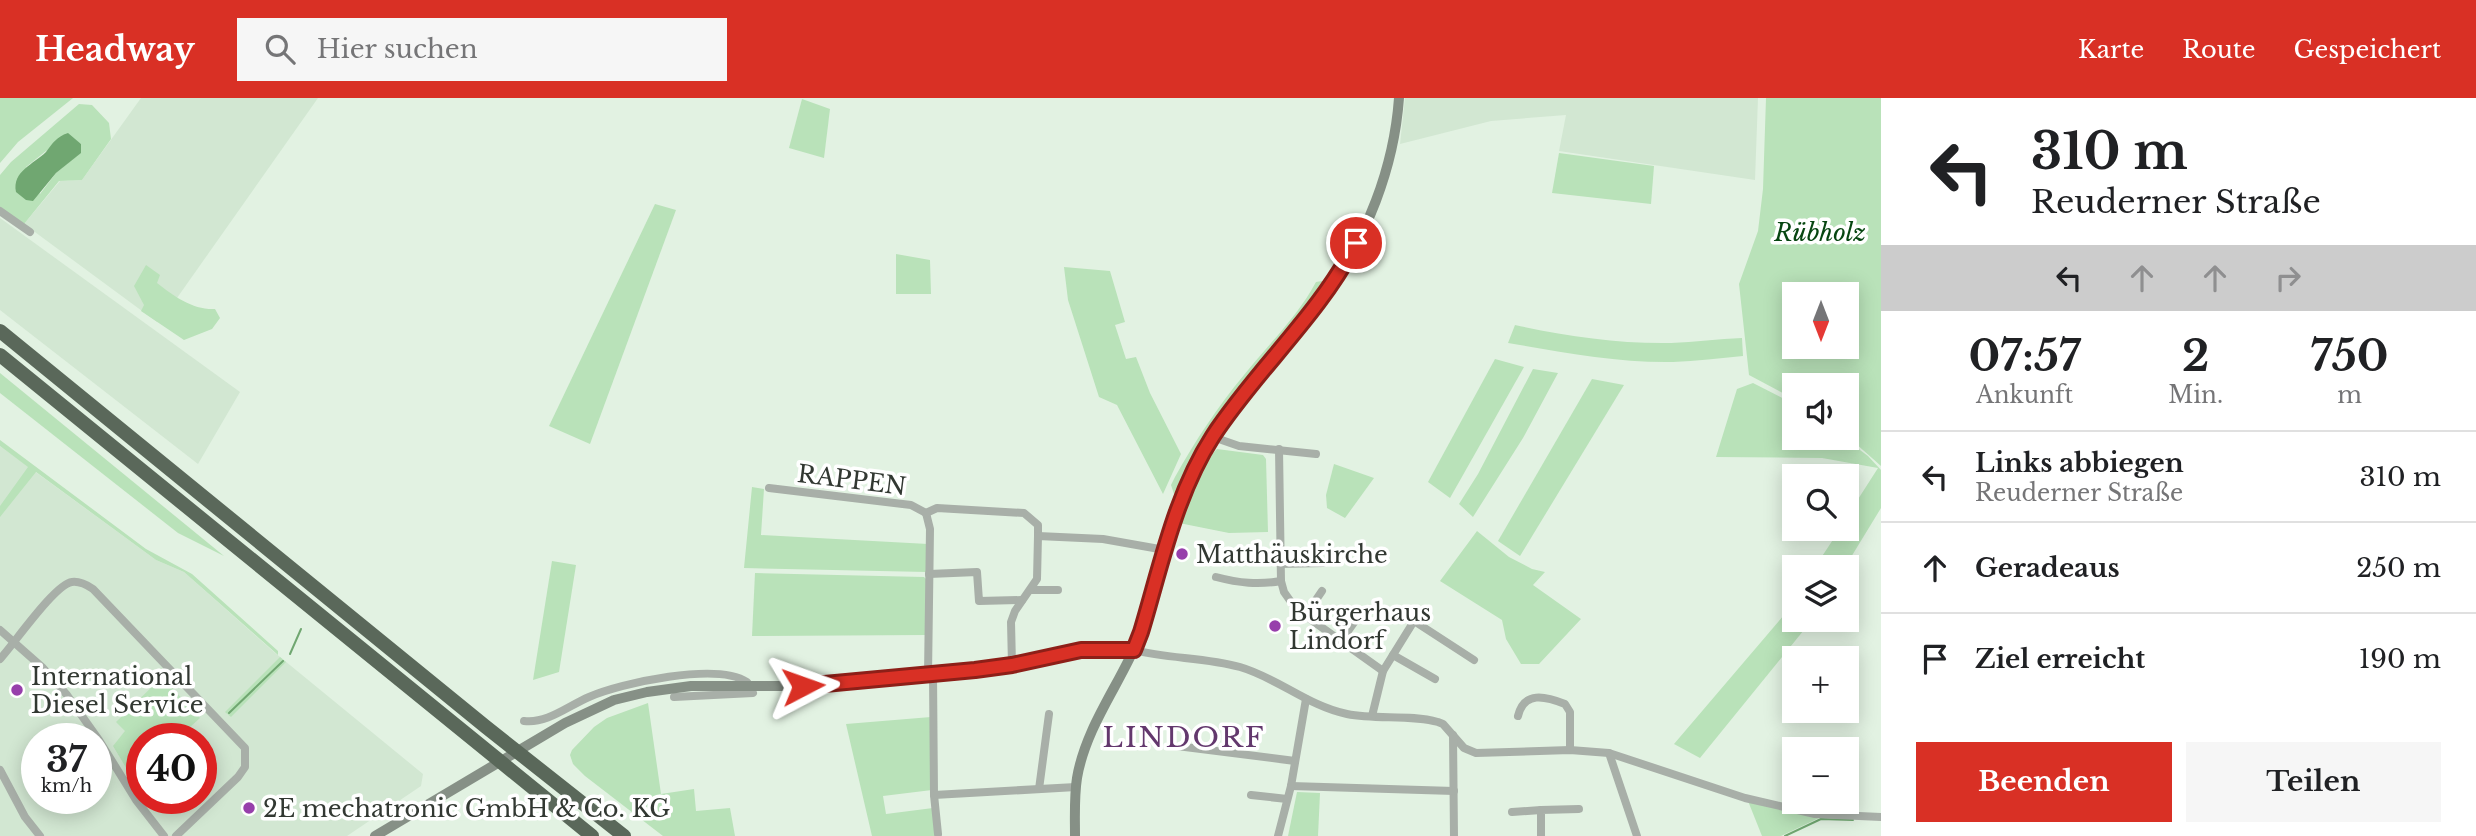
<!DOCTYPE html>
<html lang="de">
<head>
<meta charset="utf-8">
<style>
  body { margin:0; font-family:"Libre Baskerville",serif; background:#f6f6f6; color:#202124; height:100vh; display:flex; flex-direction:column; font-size:26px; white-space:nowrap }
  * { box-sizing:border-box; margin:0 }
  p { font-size:23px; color:#757577 }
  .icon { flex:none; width:38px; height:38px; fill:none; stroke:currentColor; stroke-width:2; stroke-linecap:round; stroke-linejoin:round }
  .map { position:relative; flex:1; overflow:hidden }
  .sheet { display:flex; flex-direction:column; background:#fff; width:595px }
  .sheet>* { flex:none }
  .banner { background:#fff; color:#202124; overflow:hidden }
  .needle { width:46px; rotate:180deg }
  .controls { position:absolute; left:1782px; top:184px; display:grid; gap:14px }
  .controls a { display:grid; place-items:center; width:77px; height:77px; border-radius:0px; background:#fff; box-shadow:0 4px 18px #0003; font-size:35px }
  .speed { position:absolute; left:21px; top:625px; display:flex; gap:14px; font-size:35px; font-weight:700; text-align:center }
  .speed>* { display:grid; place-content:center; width:91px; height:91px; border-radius:50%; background:#fff; box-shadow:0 4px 18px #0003; line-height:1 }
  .speed small { font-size:18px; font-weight:400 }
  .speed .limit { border:10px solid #d22; background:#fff; color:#111 }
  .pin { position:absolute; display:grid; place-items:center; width:60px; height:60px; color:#fff; margin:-30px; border:4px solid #fff; border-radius:50%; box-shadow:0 2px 7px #0007 }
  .me { position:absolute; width:77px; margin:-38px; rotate:86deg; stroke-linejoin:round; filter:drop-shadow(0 0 5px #0008) }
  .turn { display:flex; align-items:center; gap:24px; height:147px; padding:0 35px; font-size:32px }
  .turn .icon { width:91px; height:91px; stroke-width:2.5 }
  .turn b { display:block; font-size:49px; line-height:60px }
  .lanes { display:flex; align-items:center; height:66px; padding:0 35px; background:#0003; justify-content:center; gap:35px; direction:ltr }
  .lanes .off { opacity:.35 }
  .eta { display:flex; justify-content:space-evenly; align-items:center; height:119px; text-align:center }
  .eta b { font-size:42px; font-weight:700; line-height:49px }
  .primary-button { display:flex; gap:14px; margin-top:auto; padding:14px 35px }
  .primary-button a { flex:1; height:80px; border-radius:0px; background:#d93025; color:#fff; font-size:28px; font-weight:700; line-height:80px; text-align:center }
  .primary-button a+a { background:#f6f6f6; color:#202124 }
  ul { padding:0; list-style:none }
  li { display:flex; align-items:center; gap:21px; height:91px; padding:0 35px; border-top:2px solid #e0e0e0 }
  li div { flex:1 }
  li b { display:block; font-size:26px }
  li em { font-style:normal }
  header { display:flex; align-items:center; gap:42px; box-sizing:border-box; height:98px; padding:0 35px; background:#d93025; color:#fff }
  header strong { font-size:33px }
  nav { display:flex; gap:38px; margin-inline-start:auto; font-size:24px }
  .search { width:490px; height:63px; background:#f6f6f6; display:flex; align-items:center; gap:18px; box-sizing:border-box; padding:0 24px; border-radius:0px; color:#757577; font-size:26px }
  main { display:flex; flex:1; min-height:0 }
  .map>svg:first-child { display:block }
  .built { fill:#d2e7d2; fill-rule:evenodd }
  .green { fill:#b9e2b9; fill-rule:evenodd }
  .water { fill:#70a771 }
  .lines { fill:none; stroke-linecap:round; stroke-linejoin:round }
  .stream { stroke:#70a771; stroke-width:2 }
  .street { stroke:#a8afa8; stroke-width:8 }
  .secondary { stroke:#869086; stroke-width:10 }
  .highway { stroke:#5a685a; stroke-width:14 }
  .route-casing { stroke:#8d1f18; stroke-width:18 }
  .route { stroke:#d93025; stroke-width:12 }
  .poi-dot { fill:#973fab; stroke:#fff; stroke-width:2.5 }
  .labels { text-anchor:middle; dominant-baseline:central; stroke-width:7; stroke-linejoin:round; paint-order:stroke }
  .park-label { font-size:24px; font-style:italic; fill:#074611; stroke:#fff }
  .street-label { font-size:24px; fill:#323832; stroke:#fff }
  .poi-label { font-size:24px; fill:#323832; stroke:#fff; text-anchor:start }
  .quarter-label { font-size:28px; letter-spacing:2px; fill:#63386d; stroke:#fff }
</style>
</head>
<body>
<header>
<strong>Headway</strong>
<div class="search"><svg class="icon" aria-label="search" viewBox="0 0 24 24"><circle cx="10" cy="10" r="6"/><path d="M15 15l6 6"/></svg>Hier suchen</div>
<nav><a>Karte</a><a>Route</a><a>Gespeichert</a></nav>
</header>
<main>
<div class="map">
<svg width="1881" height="738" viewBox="0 0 1881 738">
  <rect width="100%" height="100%" fill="#e2f2e2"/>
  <!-- built -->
  <g class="built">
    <polygon points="141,0 318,0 177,200 157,224 24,126 60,83 82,82"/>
    <polygon points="1405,0 1758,0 1755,82 1559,53 1566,17 1491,23 1400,46"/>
    <polygon points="0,120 240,294 198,366 0,212"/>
    <path d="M0 348 156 462 184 474 274 554 423 676 421 688 347 738H0ZM37 640H96V700H37ZM142 640H201V700H142Z"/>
  </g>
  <!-- green -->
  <g class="green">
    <polygon points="0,0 73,0 18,44 0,65"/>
    <path d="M1766 0H1881V368L1846 337V287H1794V301L1749 277 1739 186 1758 133 1763 91ZM1794 196H1846V248H1794Z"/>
    <polygon points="802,1 830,11 824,60 789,50"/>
    <path d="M79 6 92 7 109 25 111 41 82 82 59 83 24 126 0 109V77L11 64ZM74 41 81 46 80 55 56 75 40 96 26 69 46 53Z"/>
    <polygon points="1559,55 1654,68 1651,106 1552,95"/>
    <polygon points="655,106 676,112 590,346 549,328"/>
    <polygon points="896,156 930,162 931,196 896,196"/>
    <path d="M146 167 160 177 157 185C175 199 193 212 215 211L220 220 212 231 184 242 141 213 144 207 134 188Z"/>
    <polygon points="1064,169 1110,173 1125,224 1115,227 1126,261 1136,259 1150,295 1181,356 1163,396 1117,307 1099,299 1068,202"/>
    <path d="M1322 183 1325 189 1192 367 1179 395 1174 396 1171 387 1175 379C1195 343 1218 308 1244 277 1268 247 1298 218 1316 184Z"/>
    <path d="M1515 227C1566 238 1619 246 1671 245 1695 244 1718 241 1742 240L1743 258C1720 260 1696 263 1673 264 1618 265 1562 254 1508 245Z"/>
    <polygon points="1495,261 1524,269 1450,400 1428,384"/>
    <polygon points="1533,271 1558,275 1523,340 1473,419 1459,406 1478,376"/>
    <polygon points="0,275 224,458 178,435 0,295"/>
    <polygon points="1592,281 1624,287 1520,458 1498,443"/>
    <polygon points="1753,285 1794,306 1794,340 1844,340 1868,358 1881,372 1881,410 1845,469 1815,469 1840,431 1846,430 1846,420 1878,370 1822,360 1716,359 1737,291"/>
    <polygon points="0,342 146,451 192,476 278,553 278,557 184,474 156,462 36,374 0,419 0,408 28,369 0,348"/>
    <polygon points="1217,351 1263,357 1266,361 1268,434 1229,435 1179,425 1208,360"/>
    <polygon points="1334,366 1374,380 1345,420 1327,410 1326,397"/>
    <polygon points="752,389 764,391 761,437 928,446 927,474 744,470"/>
    <polygon points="1477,433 1509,459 1532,471 1545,474 1533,487 1581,521 1539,566 1521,566 1506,541 1502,522 1440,483"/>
    <polygon points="552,463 576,467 559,574 533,582"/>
    <polygon points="755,475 924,479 927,482 926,537 752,538"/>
    <polygon points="1794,502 1794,522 1812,522 1700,660 1674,646 1784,517"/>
    <polygon points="280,559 286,564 231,619 225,614"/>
    <polygon points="162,579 200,620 178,640 142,640 142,675 134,683 113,648 125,633 116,624"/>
    <polygon points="648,605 661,696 694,691 696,713 730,710 735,738 663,738 585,678 573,666 570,657 572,652 594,629 607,620"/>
    <polygon points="931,619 932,692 883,698 886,716 933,710 935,738 872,738 846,626"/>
    <polygon points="1297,694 1320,695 1318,738 1288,738"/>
    <polygon points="1748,703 1819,720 1781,738 1762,738"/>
  </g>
  <!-- water -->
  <path class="water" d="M68 35 81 46V55L56 75 33 103 26 102 16 94C12 73 34 66 46 54 53 45 56 39 68 35Z"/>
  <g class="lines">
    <!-- stream -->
    <g class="stream">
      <polyline points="290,556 301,531"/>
      <polyline points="229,615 283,563"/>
      <polyline points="1785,738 1821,721 1853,722"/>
    </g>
    <!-- street -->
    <g class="street">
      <polyline points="0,113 30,134"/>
      <polyline points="1213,339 1239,348 1316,356"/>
      <polyline points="1279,351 1281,483 1284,494 1296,511 1383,573"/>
      <polyline points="769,390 911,407 926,415"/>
      <polyline points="926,415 930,431 928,577"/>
      <polyline points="926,415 937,410 1024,415 1038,427 1038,438"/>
      <polyline points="1280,466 1323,465"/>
      <polyline points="929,476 977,474 979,503 1022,502"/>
      <path d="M1216 479C1239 485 1258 487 1281 483"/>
      <polyline points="1031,492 1058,492"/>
      <polyline points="1305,518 1322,493"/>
      <polyline points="0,532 42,569 67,597 99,642 136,702 164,738"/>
      <polyline points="1341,543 1360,516"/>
      <path d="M1134 552C1168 561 1205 559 1240 569 1278 580 1308 608 1347 616 1377 622 1409 616 1438 624L1443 626 1464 650 1476 655 1570 652 1609 655 1745 700 1815 716 1881 719"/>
      <polyline points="1393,557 1435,581"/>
      <path d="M0 561C14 546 55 486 72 484 80 483 87 487 93 491L245 650V669L238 679 176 738"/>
      <polyline points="1012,567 1011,524 1015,513 1037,481 1038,438 1103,441 1165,452"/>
      <polyline points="933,576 934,697 938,736"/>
      <polyline points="1372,618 1383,573 1414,523 1474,562"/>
      <path d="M1518 618C1524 593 1545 598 1565 606L1570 614V652"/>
      <path d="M524 623C547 626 568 608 589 599 621 585 717 564 747 584L753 595 674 599"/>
      <polyline points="1453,637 1454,738"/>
      <polyline points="1177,648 1295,663"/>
      <polyline points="1609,655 1637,738"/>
      <polyline points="0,672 25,719 40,738"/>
      <polyline points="1291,688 1454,693"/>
      <polyline points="1039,691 1049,616"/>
      <polyline points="934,697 1076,689"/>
      <polyline points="1251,697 1287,701"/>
      <polyline points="1512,714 1541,712"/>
      <polyline points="1278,738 1291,688 1306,601"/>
      <polyline points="1541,738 1541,712 1579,711"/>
    </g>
    <!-- secondary -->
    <g class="secondary">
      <polyline points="375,738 565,625 614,602 647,594 691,588 803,588 854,585 1012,567 1081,552 1134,552"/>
      <path d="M1075 738C1075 719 1074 699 1077 680 1086 627 1122 584 1141 535 1166 469 1174 397 1214 337 1247 287 1290 244 1325 196 1367 139 1394 70 1399 0"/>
    </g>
    <!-- highway -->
    <g class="highway">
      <polyline points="0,233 486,629 624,738"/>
      <polyline points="0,257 592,738"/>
    </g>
  </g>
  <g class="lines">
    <!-- route casing -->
    <g class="route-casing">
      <path id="route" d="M803 588 975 572 1012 567 1081 552H1134L1141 534C1161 468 1175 397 1213 338 1257 271 1319 217 1356 145"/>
    </g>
    <!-- route -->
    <use href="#route" class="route"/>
  </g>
  <!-- markers -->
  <g class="poi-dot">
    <circle cx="1182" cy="456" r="7"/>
    <circle cx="1275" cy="528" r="7"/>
    <circle cx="17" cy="592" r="7"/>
    <circle cx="249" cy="710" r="7"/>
  </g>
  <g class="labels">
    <!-- park labels -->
    <g class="park-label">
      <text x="1820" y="134">Rübholz</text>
    </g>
    <!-- street labels -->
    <g class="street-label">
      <text transform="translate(852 382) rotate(7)">RAPPEN</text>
    </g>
    <!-- poi labels -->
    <g class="poi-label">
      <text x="1196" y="456">Matthäuskirche</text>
      <text x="1289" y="514">Bürgerhaus<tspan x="1289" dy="28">Lindorf</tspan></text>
      <text x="31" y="578">International<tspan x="31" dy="28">Diesel Service</tspan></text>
      <text x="263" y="710">2E mechatronic GmbH &amp; Co. KG</text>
    </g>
    <!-- quarter labels -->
    <g class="quarter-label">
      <text x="1184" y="639">LINDORF</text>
    </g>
  </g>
</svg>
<div class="controls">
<a><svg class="needle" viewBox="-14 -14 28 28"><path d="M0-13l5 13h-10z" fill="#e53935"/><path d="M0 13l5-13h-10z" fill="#757577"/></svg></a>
<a><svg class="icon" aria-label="sound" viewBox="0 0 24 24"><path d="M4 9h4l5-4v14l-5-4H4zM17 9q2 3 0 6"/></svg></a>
<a><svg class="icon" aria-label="search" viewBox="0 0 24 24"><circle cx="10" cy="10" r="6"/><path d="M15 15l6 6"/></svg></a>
<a><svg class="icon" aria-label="layers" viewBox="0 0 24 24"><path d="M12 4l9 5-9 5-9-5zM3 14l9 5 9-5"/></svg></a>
<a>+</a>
<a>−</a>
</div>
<div class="speed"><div>37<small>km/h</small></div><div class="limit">40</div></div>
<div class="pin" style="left:1356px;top:145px;background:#d93025"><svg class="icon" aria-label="arrive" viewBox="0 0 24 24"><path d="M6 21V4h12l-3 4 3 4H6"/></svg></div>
<svg class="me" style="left:803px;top:588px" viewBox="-20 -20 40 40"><path d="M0-17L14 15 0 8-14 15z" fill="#d93025" stroke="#fff" stroke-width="4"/></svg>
</div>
<section class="sheet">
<div class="banner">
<div class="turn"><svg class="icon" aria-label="left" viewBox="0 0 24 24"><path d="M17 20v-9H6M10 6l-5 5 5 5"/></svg><div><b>310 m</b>Reuderner Straße</div></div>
<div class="lanes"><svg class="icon" aria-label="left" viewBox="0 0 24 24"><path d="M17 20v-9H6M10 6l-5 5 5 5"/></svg><svg class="icon off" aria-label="ahead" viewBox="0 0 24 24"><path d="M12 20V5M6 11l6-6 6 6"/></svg><svg class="icon off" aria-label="ahead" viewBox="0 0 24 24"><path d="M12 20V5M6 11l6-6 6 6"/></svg><svg class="icon off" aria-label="right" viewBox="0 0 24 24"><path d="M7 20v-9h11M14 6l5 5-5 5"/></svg></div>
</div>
<div class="eta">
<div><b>07:57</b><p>Ankunft</p></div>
<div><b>2</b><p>Min.</p></div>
<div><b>750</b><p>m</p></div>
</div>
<ul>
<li><svg class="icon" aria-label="left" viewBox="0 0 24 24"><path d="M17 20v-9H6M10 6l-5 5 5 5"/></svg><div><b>Links abbiegen</b><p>Reuderner Straße</p></div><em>310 m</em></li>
<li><svg class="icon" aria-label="ahead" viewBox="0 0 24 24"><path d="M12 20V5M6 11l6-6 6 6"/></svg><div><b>Geradeaus</b></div><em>250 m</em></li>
<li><svg class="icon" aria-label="arrive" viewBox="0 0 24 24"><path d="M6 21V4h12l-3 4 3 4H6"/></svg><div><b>Ziel erreicht</b></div><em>190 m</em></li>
</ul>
<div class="primary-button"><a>Beenden</a><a>Teilen</a></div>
</section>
</main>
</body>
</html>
